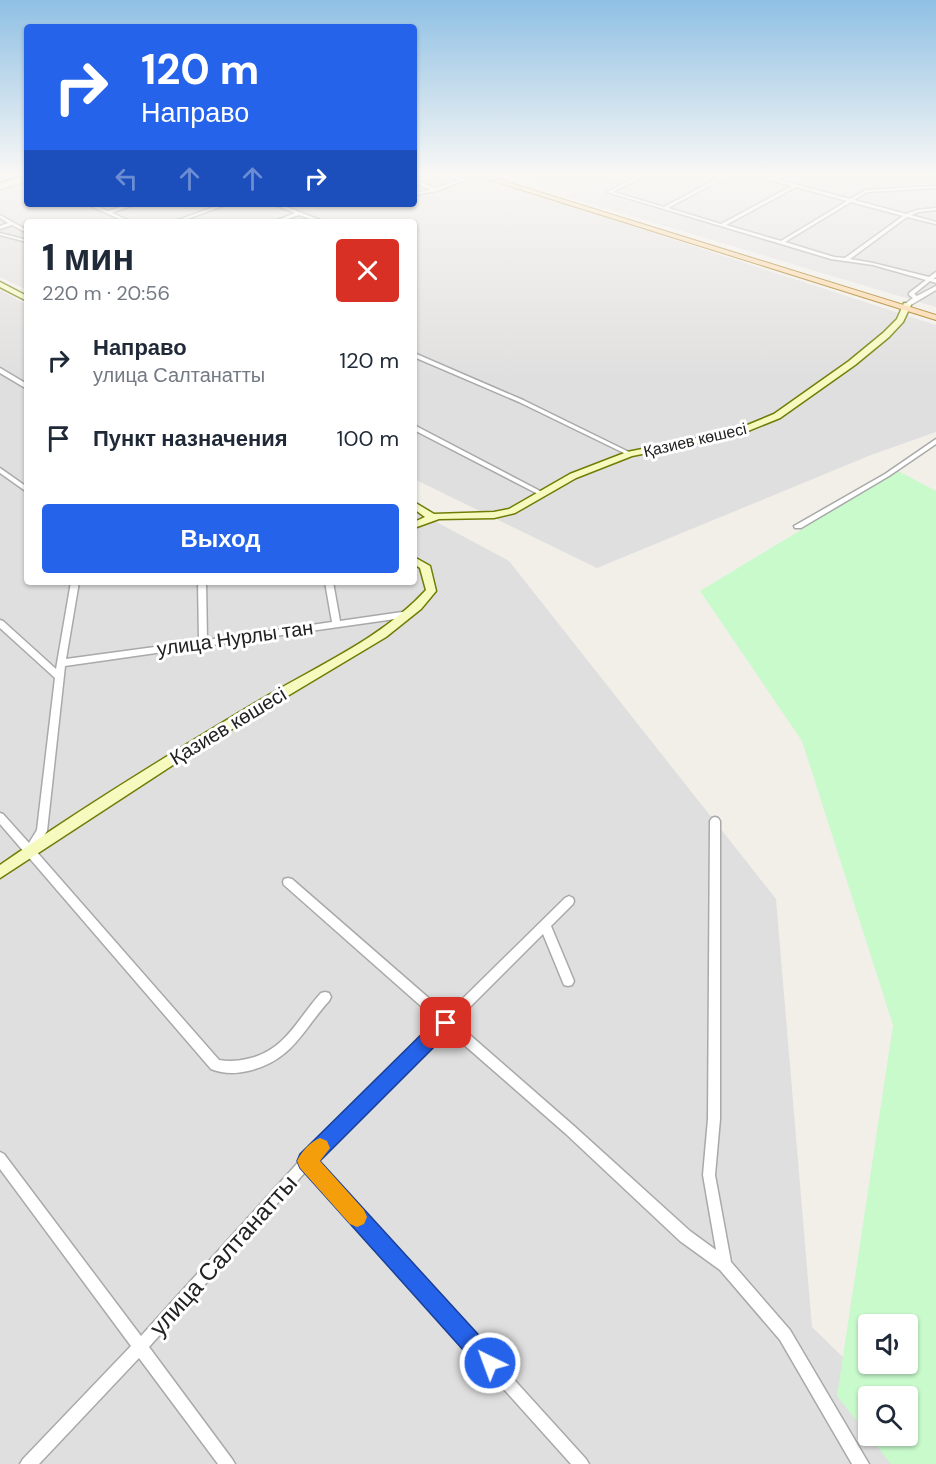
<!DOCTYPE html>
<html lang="ru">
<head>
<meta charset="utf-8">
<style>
  body { margin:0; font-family:"DM Sans",sans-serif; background:#f6f6f7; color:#1f2937; height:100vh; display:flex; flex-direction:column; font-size:22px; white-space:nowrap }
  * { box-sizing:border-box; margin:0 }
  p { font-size:20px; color:#747a83 }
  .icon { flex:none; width:33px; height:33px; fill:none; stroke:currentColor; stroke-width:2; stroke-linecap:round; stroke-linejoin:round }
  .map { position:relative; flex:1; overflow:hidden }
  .drawer { position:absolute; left:24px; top:219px; width:393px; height:366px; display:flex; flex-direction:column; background:#fff; border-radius:6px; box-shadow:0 2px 4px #0004 }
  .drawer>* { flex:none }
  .hud { position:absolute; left:24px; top:24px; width:393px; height:183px; border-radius:6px; box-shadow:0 2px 4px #0004; background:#2563eb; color:#fff; overflow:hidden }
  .buttons { position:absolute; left:858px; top:1314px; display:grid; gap:12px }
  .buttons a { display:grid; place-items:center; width:60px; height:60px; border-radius:6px; background:#fff; box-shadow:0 2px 4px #0004; font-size:30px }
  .pin { position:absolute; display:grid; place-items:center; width:51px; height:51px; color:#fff; margin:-26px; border-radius:12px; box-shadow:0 3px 9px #0006 }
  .me { position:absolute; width:66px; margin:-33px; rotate:318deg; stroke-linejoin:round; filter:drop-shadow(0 0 4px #0008) }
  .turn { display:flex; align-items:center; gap:21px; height:126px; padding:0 18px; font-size:27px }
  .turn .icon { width:78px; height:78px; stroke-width:2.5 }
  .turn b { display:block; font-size:42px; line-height:51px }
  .lanes { display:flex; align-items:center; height:57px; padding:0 18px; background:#0003; justify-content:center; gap:30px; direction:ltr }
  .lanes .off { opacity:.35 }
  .round { display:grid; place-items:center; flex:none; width:63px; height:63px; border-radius:6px; background:#f6f6f7 }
  .summary { display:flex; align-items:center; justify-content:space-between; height:102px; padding:0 18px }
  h1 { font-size:36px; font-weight:800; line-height:45px }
  .cta { display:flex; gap:12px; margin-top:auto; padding:12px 18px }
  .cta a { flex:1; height:69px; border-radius:6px; background:#2563eb; color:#fff; font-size:24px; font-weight:800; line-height:69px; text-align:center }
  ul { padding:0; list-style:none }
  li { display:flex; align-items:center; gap:18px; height:78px; padding:0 18px }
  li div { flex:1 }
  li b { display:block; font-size:22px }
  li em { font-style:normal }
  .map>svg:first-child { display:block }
  .residential { fill:#e0dfdf }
  .park { fill:#c8facc; fill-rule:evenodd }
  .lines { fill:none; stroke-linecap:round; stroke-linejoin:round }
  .street-casing { stroke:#a9a9a9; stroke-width:3 }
  .secondary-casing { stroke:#707d05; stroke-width:3 }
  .primary-casing { stroke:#a06b00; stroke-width:2 }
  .street { fill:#fff; fill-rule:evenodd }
  .secondary { fill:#f7fabf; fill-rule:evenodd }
  .primary { fill:#fcd6a4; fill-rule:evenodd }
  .route { fill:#2563eb; stroke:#184099; stroke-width:1.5 }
  .slow { fill:#f59e0b }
  .labels { text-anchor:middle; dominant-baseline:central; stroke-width:6; stroke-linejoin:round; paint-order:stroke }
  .far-street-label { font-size:16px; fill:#222; stroke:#fff }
  .street-label { font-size:20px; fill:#222; stroke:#fff }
  .near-street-label { font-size:24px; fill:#222; stroke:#fff }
</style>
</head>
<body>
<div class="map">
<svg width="936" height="1464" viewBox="0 0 936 1464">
  <rect width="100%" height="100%" fill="#f2efe9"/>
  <!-- residential -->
  <g class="residential">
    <polygon points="0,174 27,174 27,204 414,204 414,174 472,174 936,325 936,432 871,455 597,568 414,479 414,222 27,222 27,290 0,277"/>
    <polygon points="510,174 628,174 605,176 595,184 615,179 695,174 936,174 936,307 565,196 574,191"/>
    <polygon points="0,290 27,305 27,582 414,582 414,510 509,561 776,899 812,1327 883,1396 868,1396 868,1436 908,1436 936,1464 0,1464"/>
  </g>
  <!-- park -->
  <path class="park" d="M898 471 936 491V1464H891L837 1396 893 1025 802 741 700 591ZM868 1324H908V1364H868ZM868 1396H908V1436H868Z"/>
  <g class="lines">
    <!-- street casing -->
    <g class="street-casing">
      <g id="street">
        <polygon points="14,174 21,174 0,181 0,179"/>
        <path d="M445 174C452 174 458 178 464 178 470 177 473 174 478 175L437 191 414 195V193L430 190 418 184 414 185V183L420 182 435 188 459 180Z"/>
        <path d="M642 174H648L613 192 664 207 726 174H732L668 208 721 224 792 186 749 174H757L768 177 770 176 821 174 772 178 850 199 866 190 936 186V188L867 192 854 200 906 214 917 210 936 208V210L918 212 911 215 936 222V224L907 217 850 259 873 263 929 277 936 272V277L933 279H936V283L930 281 914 294 917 296 936 286V290L909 306H905V304L913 298 909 295V293L926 280 873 265 831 259 607 192ZM796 187 847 201 781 241 726 225ZM851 202 903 216 845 258 834 257 785 242Z"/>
        <polygon points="27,179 27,181 0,189 0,187"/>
        <polygon points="86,204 92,204 108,211 130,204 136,204 112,213 132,222 126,222"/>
        <polygon points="222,204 228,204 179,222 173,222"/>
        <polygon points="273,204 279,204 325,222 319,222 299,215 279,222 273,222 295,213"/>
        <polygon points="0,215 27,230 27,233 12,225 0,229 0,226 8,223 0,218"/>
        <polygon points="0,233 27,240 27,242 0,235"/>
        <polygon points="414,353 523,400 633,454 632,455 628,455 519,402 414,357"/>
        <polygon points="0,368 27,384 27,389 0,373"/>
        <polygon points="414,425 542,492 543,493 542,494 538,494 414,430"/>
        <polygon points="936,439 936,444 889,476 801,528 795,528 794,526 885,474"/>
        <polygon points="0,468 27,487 27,492 0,473"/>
        <path d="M71 582H79L66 659 199 641 198 582H206L207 640 332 622 325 582H333L340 621 409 611 413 614 409 617 65 666 47 831 35 850 219 1060C229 1062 240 1061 251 1058 286 1049 298 1018 321 993L325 992 329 993 331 997 329 1001C301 1032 293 1060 248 1071 235 1074 223 1074 211 1069L0 824V813L3 814 29 843 37 830 55 678 0 628V620L3 621 56 669Z"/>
        <polygon points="715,817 718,818 720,821 720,1119 715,1175 731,1262 790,1330 869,1464 852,1464 780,1340 720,1270 680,1241 566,1134 447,1030 316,1161 586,1459 589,1464 571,1464 307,1170 149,1347 232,1459 235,1464 218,1464 139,1358 39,1464 20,1464 23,1459 131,1346 0,1169 0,1152 4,1154 141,1336 303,1157 439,1022 284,885 283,882 284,879 288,878 292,879 447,1014 565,898 569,896 573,898 574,901 573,904 551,926 574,981 572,985 568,986 564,985 543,934 455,1022 574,1126 690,1231 716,1250 703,1175 708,1119 710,821 712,818"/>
      </g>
    </g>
    <!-- secondary casing -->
    <g class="secondary-casing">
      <g id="secondary">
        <polygon points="27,176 27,180 0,187 0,183"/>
        <polygon points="0,282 27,296 27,301 0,287"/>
        <polygon points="904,303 911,305 903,322 889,337 855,365 780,418 738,435 632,456 576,478 515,513 494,518 439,519 414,528 414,522 425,517 414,509 414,502 434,514 494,512 509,509 570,474 627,452 733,431 774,414 849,361 883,333 897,319"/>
        <path d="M414 557 430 566 436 591 421 609 386 637 179 761 0 878V865C86 805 176 750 267 696 321 664 382 638 426 590L420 568 414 564Z"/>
      </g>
    </g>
    <!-- primary casing -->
    <g class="primary-casing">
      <polygon id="primary" points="471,174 481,174 936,315 936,320"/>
    </g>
    <!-- street -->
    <use href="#street" class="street"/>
    <!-- secondary -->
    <use href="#secondary" class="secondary"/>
    <!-- primary -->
    <use href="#primary" class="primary"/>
  </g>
  <!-- sky -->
  <linearGradient id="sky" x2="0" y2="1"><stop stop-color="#8fc0e4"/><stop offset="0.46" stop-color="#f9f8f5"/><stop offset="1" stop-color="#f9f8f5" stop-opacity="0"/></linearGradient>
  <rect width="936" height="379" fill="url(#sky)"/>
  <!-- route -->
  <polygon class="route" points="446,1015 452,1017 454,1023 452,1029 320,1161 497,1355 501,1363 497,1371 490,1374 482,1371 300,1168 297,1161 300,1154 439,1017"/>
  <!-- slow -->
  <path class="slow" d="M320 1138 327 1141 330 1148 320 1161 364 1210 367 1217 364 1224 357 1227 350 1224 300 1168 297 1161C302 1151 310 1142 320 1138Z"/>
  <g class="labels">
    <!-- far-street labels -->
    <g class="far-street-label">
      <text transform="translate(695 440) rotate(-13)">Қазиев көшесі</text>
    </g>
    <!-- street labels -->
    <g class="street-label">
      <text transform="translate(235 638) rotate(-8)">улица Нурлы тан</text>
      <text transform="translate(228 726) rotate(-31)">Қазиев көшесі</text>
    </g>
    <!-- near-street labels -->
    <g class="near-street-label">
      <text transform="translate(223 1255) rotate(-48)">улица Салтанатты</text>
    </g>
  </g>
</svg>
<div class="buttons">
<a><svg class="icon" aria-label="sound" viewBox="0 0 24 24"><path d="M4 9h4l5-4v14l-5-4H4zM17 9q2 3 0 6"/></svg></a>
<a><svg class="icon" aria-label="search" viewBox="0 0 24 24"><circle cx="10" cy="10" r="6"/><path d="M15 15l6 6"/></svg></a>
</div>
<div class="pin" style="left:446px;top:1023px;background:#d93025"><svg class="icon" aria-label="arrive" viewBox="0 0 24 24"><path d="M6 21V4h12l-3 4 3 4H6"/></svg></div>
<svg class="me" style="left:490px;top:1363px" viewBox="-20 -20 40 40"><circle r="17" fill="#2563eb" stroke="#fff" stroke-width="3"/><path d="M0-11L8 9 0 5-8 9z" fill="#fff"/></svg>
<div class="hud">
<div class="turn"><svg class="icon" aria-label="right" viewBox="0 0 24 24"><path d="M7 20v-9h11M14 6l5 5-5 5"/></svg><div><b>120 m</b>Направо</div></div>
<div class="lanes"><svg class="icon off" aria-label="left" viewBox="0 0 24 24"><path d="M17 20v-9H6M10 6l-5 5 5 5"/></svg><svg class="icon off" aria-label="ahead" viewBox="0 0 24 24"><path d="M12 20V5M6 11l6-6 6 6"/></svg><svg class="icon off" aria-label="ahead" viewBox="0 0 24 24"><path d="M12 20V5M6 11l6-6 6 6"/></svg><svg class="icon" aria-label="right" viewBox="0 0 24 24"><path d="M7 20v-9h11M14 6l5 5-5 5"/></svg></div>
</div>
<section class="drawer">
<div class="summary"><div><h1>1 мин</h1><p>220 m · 20:56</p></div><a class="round" style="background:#d93025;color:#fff"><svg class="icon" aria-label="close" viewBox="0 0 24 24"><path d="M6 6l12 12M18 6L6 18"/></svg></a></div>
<ul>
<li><svg class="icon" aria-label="right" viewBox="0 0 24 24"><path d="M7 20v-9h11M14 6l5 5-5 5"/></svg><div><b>Направо</b><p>улица Салтанатты</p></div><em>120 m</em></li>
<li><svg class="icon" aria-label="arrive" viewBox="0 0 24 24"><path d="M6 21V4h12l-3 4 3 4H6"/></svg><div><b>Пункт назначения</b></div><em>100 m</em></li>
</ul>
<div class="cta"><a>Выход</a></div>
</section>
</div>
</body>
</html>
